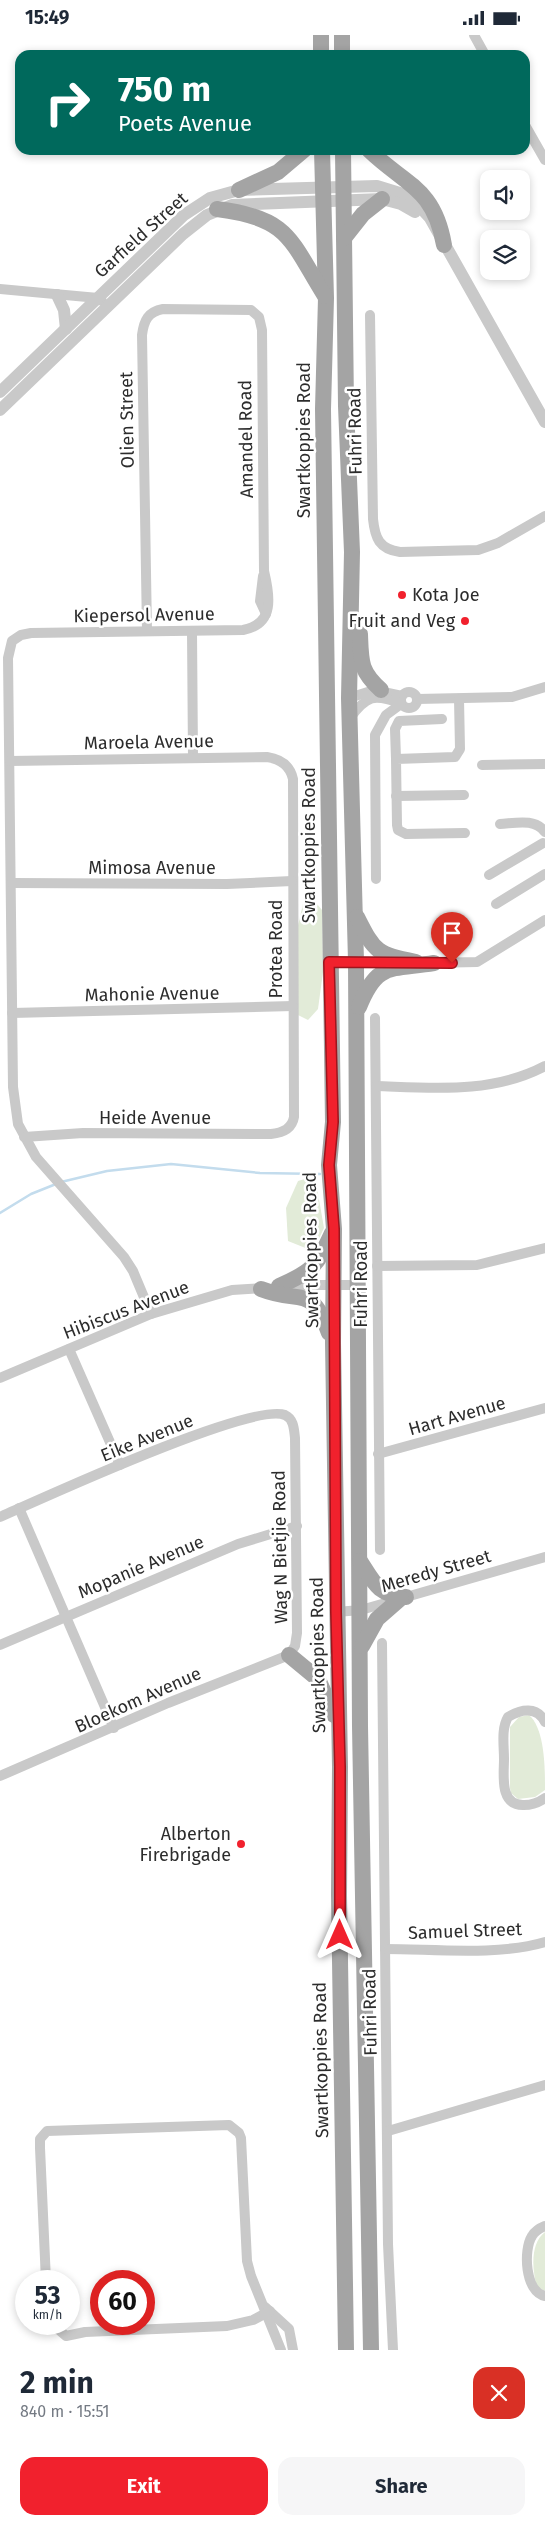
<!DOCTYPE html>
<html lang="en">
<head>
<meta charset="utf-8">
<style>
  body { margin:0; font-family:"Fira Sans",sans-serif; background:#f6f6f7; color:#1f2937; height:100vh; display:flex; flex-direction:column; font-size:19px; white-space:nowrap }
  * { box-sizing:border-box; margin:0 }
  p { font-size:16px; color:#747a83 }
  .icon { flex:none; width:28px; height:28px; fill:none; stroke:currentColor; stroke-width:2; stroke-linecap:round; stroke-linejoin:round }
  .map { position:relative; height:2315px; overflow:hidden }
  .panel { display:flex; flex-direction:column; background:#fff; flex:1 }
  .panel>* { flex:none }
  .hud { position:absolute; left:15px; top:15px; width:515px; height:105px; border-radius:15px; box-shadow:0 2px 8px #0003; background:#00695c; color:#fff; overflow:hidden }
  .fabs { position:absolute; left:480px; top:135px; display:grid; gap:10px }
  .fabs a { display:grid; place-items:center; width:50px; height:50px; border-radius:10px; background:#fff; box-shadow:0 2px 8px #0003; font-size:25px }
  .speed { position:absolute; left:15px; top:2235px; display:flex; gap:10px; font-size:25px; font-weight:700; text-align:center }
  .speed>* { display:grid; place-content:center; width:65px; height:65px; border-radius:50%; background:#fff; box-shadow:0 2px 8px #0003; line-height:1 }
  .speed small { font-size:12px; font-weight:400 }
  .speed .limit { border:8px solid #d22; background:#fff; color:#111 }
  .pin { position:absolute; display:grid; place-items:center; width:42px; height:42px; color:#fff; margin:-51px -21px; border-radius:50% 50% 50% 0; rotate:-45deg; box-shadow:0 0 5px #0007 }
  .pin .icon { rotate:45deg }
  .me { position:absolute; width:55px; margin:-28px; rotate:0deg; stroke-linejoin:round; filter:drop-shadow(0 0 4px #0008) }
  .turn { display:flex; align-items:center; gap:18px; height:105px; padding:0 20px; font-size:22px }
  .turn .icon { width:65px; height:65px; stroke-width:2.5 }
  .turn b { display:block; font-size:35px; line-height:42px }
  .round { display:grid; place-items:center; flex:none; width:52px; height:52px; border-radius:15px; background:#f6f6f7 }
  .summary { display:flex; align-items:center; justify-content:space-between; height:85px; padding:0 20px }
  h1 { font-size:30px; font-weight:700; line-height:38px }
  .cta { display:flex; gap:10px; margin-top:auto; padding:10px 20px }
  .cta a { flex:1; height:58px; border-radius:15px; background:#f1212d; color:#fff; font-size:20px; font-weight:700; line-height:58px; text-align:center }
  .cta a+a { background:#f6f6f7; color:#1f2937 }
  .status { display:flex; justify-content:space-between; align-items:center; height:35px; padding:0 25px; background:#fff; direction:ltr }
  .status svg { height:14px; fill:currentColor }
  .map>svg:first-child { display:block }
  .green { fill:#e2ebd8 }
  .lines { fill:none; stroke-linecap:round; stroke-linejoin:round }
  .stream { stroke:#c3dced; stroke-width:2.5 }
  .minor { stroke:#c9c9c9; stroke-width:10 }
  .tertiary { stroke:#c9c9c9; stroke-width:12 }
  .primary { stroke:#a4a4a4; stroke-width:16 }
  .route-casing { stroke:#9d151d; stroke-width:12 }
  .route { stroke:#f1212d; stroke-width:9 }
  .poi-dot { fill:#f1212d; stroke:#fff; stroke-width:2 }
  .labels { text-anchor:middle; dominant-baseline:central; stroke-width:5; stroke-linejoin:round; paint-order:stroke }
  .street-label { font-size:18px; fill:#2c2c2c; stroke:#fff }
  .poi-label { font-size:18px; fill:#2c2c2c; stroke:#fff; text-anchor:end }
</style>
</head>
<body>
<div class="status"><b>15:49</b><svg viewBox="0 0 49 12"><path d="M0 12V9h3v3zM5 12V6h3v6zM10 12V3h3v9zM15 12V0h3v12zM26 1h20v11H26zM47 4h2v5h-2z"/></svg></div>
<div class="map">
<svg width="545" height="2315" viewBox="0 0 545 2315">
  <rect width="100%" height="100%" fill="#fff"/>
  <!-- green -->
  <g class="green">
    <polygon points="306,856 322,875 323,937 318,974 308,985 294,978 295,903"/>
    <polygon points="308,1143 316,1147 324,1193 313,1216 288,1206 286,1173 298,1146"/>
    <path d="M529 1680C545 1694 545 1734 545 1755L535 1762 518 1764 511 1758 510 1753V1692L519 1682Z"/>
    <path d="M545 2197V2256L537 2252C532 2235 530 2208 545 2197Z"/>
  </g>
  <g class="lines">
    <!-- stream -->
    <g class="stream">
      <polyline points="61,1147 107,1136 171,1129 260,1138 320,1139"/>
      <polyline points="0,1178 31,1159 56,1149"/>
    </g>
    <!-- minor -->
    <g class="minor">
      <polyline points="474,0 485,20"/>
      <polyline points="525,90 545,125"/>
      <polyline points="0,254 98,263 102,266"/>
      <path d="M370 280 373 484C375 503 379 514 400 517L478 515 498 508 545 481"/>
      <polyline points="263,541 260,566 266,579"/>
      <path d="M147 596 142 300C144 285 148 277 163 274L251 275 259 282 262 295 264 536C270 561 275 589 243 595L31 598 21 600 12 606 8 623 13 1052 18 1089 36 1122 124 1222 133 1236 151 1279"/>
      <polyline points="192,597 193,723"/>
      <circle cx="409" cy="665" r="8"/>
      <polyline points="349,663 374,655 402,661"/>
      <polyline points="417,664 512,662 545,652"/>
      <polyline points="459,664 460,714 455,722 396,724 397,790 398,795 406,799 465,798"/>
      <path d="M350 683C367 660 374 659 400 668"/>
      <polyline points="396,724 395,694 399,686 442,684"/>
      <path d="M10 726 267 722C280 724 290 730 293 744L294 1082C292 1094 282 1098 271 1099L83 1098 24 1102"/>
      <polyline points="482,730 545,729"/>
      <polyline points="396,761 464,760"/>
      <path d="M500 789C516 788 535 783 545 797"/>
      <polyline points="489,840 543,808"/>
      <polyline points="376,844 375,700 386,680 401,669"/>
      <polyline points="12,848 227,849 292,846"/>
      <polyline points="496,869 545,839"/>
      <polyline points="329,927 393,926"/>
      <polyline points="430,928 477,927 545,885"/>
      <polyline points="12,978 293,971"/>
      <polyline points="375,983 380,1515"/>
      <path d="M376 1051C434 1053 492 1059 545 1031"/>
      <polyline points="377,1231 477,1230 545,1213"/>
      <polyline points="287,1250 358,1250"/>
      <polyline points="69,1314 120,1430"/>
      <polyline points="0,1343 151,1279 232,1255 265,1253"/>
      <polyline points="378,1419 545,1373"/>
      <polyline points="19,1473 114,1693"/>
      <path d="M0 1482C43 1463 251 1367 285 1380 294 1384 294 1395 295 1403L297 1598 295 1611 289 1620 168 1668 0 1741"/>
      <polyline points="336,1577 361,1575 545,1522"/>
      <polyline points="382,1608 388,2209 393,2315"/>
      <polyline points="0,1610 238,1509 297,1491"/>
      <path d="M545 1687C537 1671 521 1674 508 1682 501 1694 504 1710 504 1724 504 1740 499 1771 524 1770 532 1770 538 1768 545 1763"/>
      <path d="M385 1914C434 1914 498 1921 545 1907"/>
      <polyline points="388,2096 545,2050"/>
      <path d="M545 2191C540 2193 535 2196 532 2201 523 2215 525 2257 545 2261"/>
      <polyline points="46,2246 40,2113 40,2104 47,2096 229,2090 239,2098 241,2103 247,2226 251,2241 281,2315"/>
      <polyline points="265,2272 289,2294 293,2315"/>
      <polyline points="52,2289 66,2301 85,2297 227,2291 253,2285 270,2276"/>
    </g>
    <!-- tertiary -->
    <g class="tertiary">
      <polyline points="57,260 64,275 66,294"/>
      <polyline points="0,357 184,180 210,163 239,155 377,151 403,159 418,170 430,183 545,387"/>
      <polyline points="0,375 183,199 207,180 232,170 382,164 401,169 415,177"/>
    </g>
    <!-- primary -->
    <g class="primary">
      <polyline points="342,0 342,20"/>
      <polyline points="321,20 321,0"/>
      <polyline points="322,115 326,263 323,374 333,1087 329,1130 334,1194 333,1308 340,1732 339,1860 346,2315"/>
      <polyline points="343,115 346,371 352,517 349,663 356,926 360,1691 371,2315"/>
      <path d="M369 115C405 150 434 152 444 210"/>
      <polyline points="239,155 278,137 304,115"/>
      <path d="M217 174C290 183 290 205 325 261"/>
      <polyline points="344,203 363,179 382,164"/>
      <path d="M360 599C361 627 360 636 381 655"/>
      <path d="M357 882C375 918 377 919 416 927"/>
      <path d="M359 972C377 927 390 935 434 928"/>
      <path d="M279 1251C312 1237 317 1231 332 1198"/>
      <path d="M261 1254C302 1270 311 1248 329 1298"/>
      <path d="M360 1526C374 1548 378 1560 406 1562"/>
      <polyline points="362,1611 377,1584 401,1563"/>
      <polyline points="289,1620 318,1644 334,1680"/>
    </g>
  </g>
  <g class="lines">
    <!-- route casing -->
    <g class="route-casing">
      <polyline id="route" points="340,1900 340,1732 336,1577 334,1194 329,1130 333,1087 329,927 452,928"/>
    </g>
    <!-- route -->
    <use href="#route" class="route"/>
  </g>
  <!-- markers -->
  <g class="poi-dot">
    <circle cx="402" cy="560" r="5"/>
    <circle cx="465" cy="586" r="5"/>
    <circle cx="241" cy="1809" r="5"/>
  </g>
  <g class="labels">
    <!-- street labels -->
    <g class="street-label">
      <text transform="translate(141 200) rotate(-42)">Garfield Street</text>
      <text transform="translate(127 385) rotate(-91)">Olien Street</text>
      <text transform="translate(355 396) rotate(-91)">Fuhri Road</text>
      <text transform="translate(246 404) rotate(-91)">Amandel Road</text>
      <text transform="translate(304 405) rotate(-90)">Swartkoppies Road</text>
      <text transform="translate(144 580) rotate(-1)">Kiepersol Avenue</text>
      <text transform="translate(149 707) rotate(-1)">Maroela Avenue</text>
      <text transform="translate(309 810) rotate(-90)">Swartkoppies Road</text>
      <text x="152" y="833">Mimosa Avenue</text>
      <text transform="translate(276 914) rotate(-90)">Protea Road</text>
      <text transform="translate(152 959) rotate(-1)">Mahonie Avenue</text>
      <text x="155" y="1083">Heide Avenue</text>
      <text transform="translate(311 1215) rotate(-91)">Swartkoppies Road</text>
      <text transform="translate(361 1249) rotate(-90)">Fuhri Road</text>
      <text transform="translate(126 1275) rotate(-21)">Hibiscus Avenue</text>
      <text transform="translate(457 1381) rotate(-16)">Hart Avenue</text>
      <text transform="translate(147 1403) rotate(-22)">Eike Avenue</text>
      <text transform="translate(280 1512) rotate(-91)">Wag N Bietjie Road</text>
      <text transform="translate(141 1532) rotate(-23)">Mopanie Avenue</text>
      <text transform="translate(436 1536) rotate(-16)">Meredy Street</text>
      <text transform="translate(318 1620) rotate(-91)">Swartkoppies Road</text>
      <text transform="translate(138 1665) rotate(-24)">Bloekom Avenue</text>
      <text transform="translate(465 1896) rotate(-2)">Samuel Street</text>
      <text transform="translate(370 1977) rotate(-91)">Fuhri Road</text>
      <text transform="translate(321 2025) rotate(-91)">Swartkoppies Road</text>
    </g>
    <!-- poi labels -->
    <g class="poi-label">
      <text x="412" y="560" text-anchor="start">Kota Joe</text>
      <text x="455" y="586">Fruit and Veg</text>
      <text x="231" y="1799">Alberton<tspan x="231" dy="21">Firebrigade</tspan></text>
    </g>
  </g>
</svg>
<div class="fabs">
<a><svg class="icon" aria-label="sound" viewBox="0 0 24 24"><path d="M4 9h4l5-4v14l-5-4H4zM17 9q2 3 0 6"/></svg></a>
<a><svg class="icon" aria-label="layers" viewBox="0 0 24 24"><path d="M12 4l9 5-9 5-9-5zM3 14l9 5 9-5"/></svg></a>
</div>
<div class="speed"><div>53<small>km/h</small></div><div class="limit">60</div></div>
<div class="pin" style="left:452px;top:928px;background:#d93025"><svg class="icon" aria-label="arrive" viewBox="0 0 24 24"><path d="M6 21V4h12l-3 4 3 4H6"/></svg></div>
<svg class="me" style="left:340px;top:1900px" viewBox="-20 -20 40 40"><path d="M0-17L14 15 0 8-14 15z" fill="#f1212d" stroke="#fff" stroke-width="4"/></svg>
<div class="hud">
<div class="turn"><svg class="icon" aria-label="right" viewBox="0 0 24 24"><path d="M7 20v-9h11M14 6l5 5-5 5"/></svg><div><b>750 m</b>Poets Avenue</div></div>
</div>
</div>
<section class="panel">
<div class="summary"><div><h1>2 min</h1><p>840 m · 15:51</p></div><a class="round" style="background:#d93025;color:#fff"><svg class="icon" aria-label="close" viewBox="0 0 24 24"><path d="M6 6l12 12M18 6L6 18"/></svg></a></div>
<div class="cta"><a>Exit</a><a>Share</a></div>
</section>
</body>
</html>
